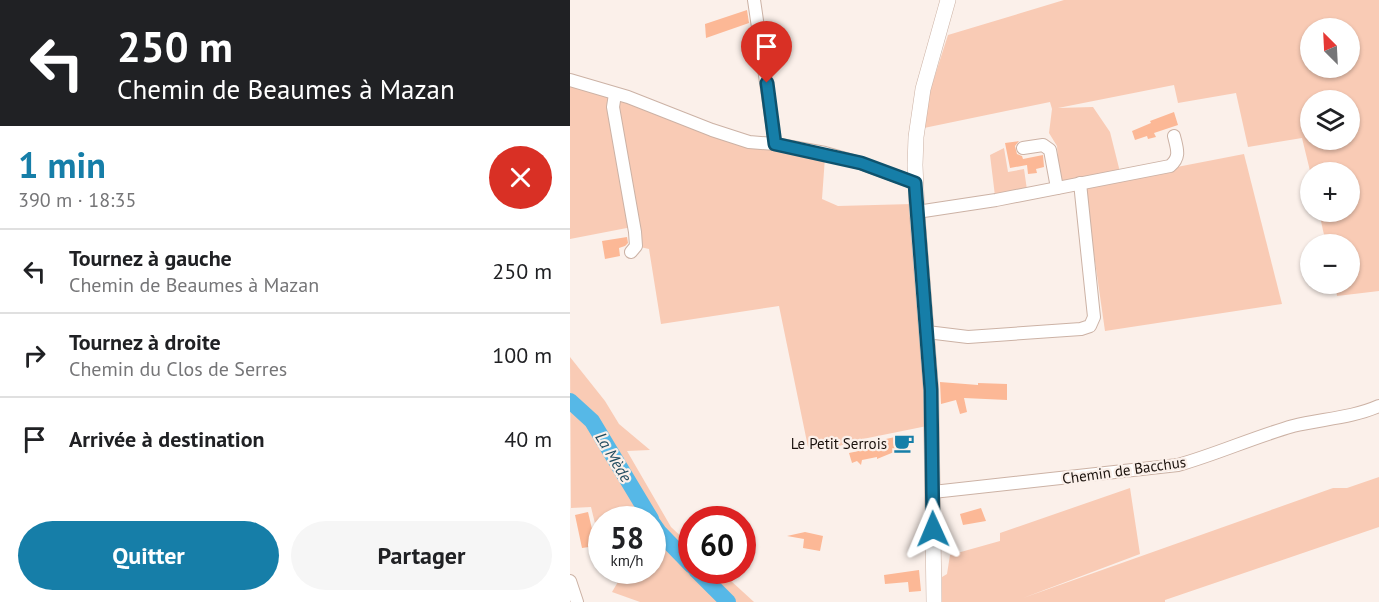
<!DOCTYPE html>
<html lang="fr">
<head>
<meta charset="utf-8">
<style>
  body { margin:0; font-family:"PT Sans",sans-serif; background:#f6f6f6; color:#202124; height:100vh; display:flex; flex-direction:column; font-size:22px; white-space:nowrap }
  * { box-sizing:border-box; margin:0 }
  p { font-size:20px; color:#757577 }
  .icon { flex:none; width:33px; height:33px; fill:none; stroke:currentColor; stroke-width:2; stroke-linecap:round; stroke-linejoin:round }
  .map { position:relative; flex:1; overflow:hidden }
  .side { display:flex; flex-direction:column; background:#fff; width:570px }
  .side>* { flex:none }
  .banner { background:#202124; color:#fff; overflow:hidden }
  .needle { width:39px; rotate:336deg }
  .tools { position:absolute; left:730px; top:18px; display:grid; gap:12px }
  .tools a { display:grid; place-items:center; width:60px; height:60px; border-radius:50%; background:#fff; box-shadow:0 2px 4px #0004; font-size:30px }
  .speed { position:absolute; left:18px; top:506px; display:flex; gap:12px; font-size:30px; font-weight:700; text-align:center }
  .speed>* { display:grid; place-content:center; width:78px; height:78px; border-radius:50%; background:#fff; box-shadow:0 2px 4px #0004; line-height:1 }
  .speed small { font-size:15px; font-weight:400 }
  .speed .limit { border:9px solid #d22; background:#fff; color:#111 }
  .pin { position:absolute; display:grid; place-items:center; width:51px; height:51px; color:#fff; margin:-62px -26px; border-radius:50% 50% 50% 0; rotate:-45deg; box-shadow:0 0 6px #0007 }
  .pin .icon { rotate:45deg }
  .me { position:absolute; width:66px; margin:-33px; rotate:359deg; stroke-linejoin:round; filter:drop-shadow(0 0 4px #0008) }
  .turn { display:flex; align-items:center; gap:21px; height:126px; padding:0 18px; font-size:27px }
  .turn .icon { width:78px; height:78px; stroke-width:2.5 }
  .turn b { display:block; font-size:42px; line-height:51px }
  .round { display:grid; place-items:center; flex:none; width:63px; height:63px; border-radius:32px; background:#f6f6f6 }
  .overview { display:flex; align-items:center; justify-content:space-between; height:102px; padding:0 18px }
  h1 { font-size:36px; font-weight:800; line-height:45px; color:#167ea8 }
  .action { display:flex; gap:12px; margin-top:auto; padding:12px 18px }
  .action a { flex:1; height:69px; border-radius:36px; background:#167ea8; color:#fff; font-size:24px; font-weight:800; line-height:69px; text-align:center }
  .action a+a { background:#f6f6f6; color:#202124 }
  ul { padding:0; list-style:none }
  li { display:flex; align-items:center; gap:18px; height:84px; padding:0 18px; border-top:2px solid #e0e0e0 }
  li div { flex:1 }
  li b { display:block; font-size:22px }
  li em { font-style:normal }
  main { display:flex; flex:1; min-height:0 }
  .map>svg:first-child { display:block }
  .green { fill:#f9cbb5; fill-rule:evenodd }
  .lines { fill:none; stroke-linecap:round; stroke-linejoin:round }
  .river { stroke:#56b8e7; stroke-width:16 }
  .building { fill:#fcb896 }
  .minor-casing { stroke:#ccb2a5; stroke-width:14 }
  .major-casing { stroke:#ccb2a5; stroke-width:16 }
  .minor { stroke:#fff; stroke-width:12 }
  .major { stroke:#fff; stroke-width:15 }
  .route-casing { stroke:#0e526d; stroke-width:15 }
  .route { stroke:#167ea8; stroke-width:10 }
  .labels { text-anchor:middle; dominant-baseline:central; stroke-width:4.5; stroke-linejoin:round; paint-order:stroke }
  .poi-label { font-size:15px; fill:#1b120d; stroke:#fbf0ea; text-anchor:end }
  .street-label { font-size:15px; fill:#1b120d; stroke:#fbf0ea }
  .water-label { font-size:16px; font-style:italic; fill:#214b5f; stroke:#fbf0ea }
</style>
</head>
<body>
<main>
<section class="side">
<div class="banner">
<div class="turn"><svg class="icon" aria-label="left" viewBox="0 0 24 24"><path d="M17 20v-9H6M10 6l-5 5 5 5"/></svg><div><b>250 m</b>Chemin de Beaumes à Mazan</div></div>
</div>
<div class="overview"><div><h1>1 min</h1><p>390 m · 18:35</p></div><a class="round" style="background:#d93025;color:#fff"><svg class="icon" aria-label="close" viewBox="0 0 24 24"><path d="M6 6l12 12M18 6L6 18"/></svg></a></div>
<ul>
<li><svg class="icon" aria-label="left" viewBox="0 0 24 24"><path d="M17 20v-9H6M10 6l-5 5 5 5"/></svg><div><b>Tournez à gauche</b><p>Chemin de Beaumes à Mazan</p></div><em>250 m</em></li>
<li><svg class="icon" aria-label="right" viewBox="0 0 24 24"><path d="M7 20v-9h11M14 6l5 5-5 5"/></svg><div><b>Tournez à droite</b><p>Chemin du Clos de Serres</p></div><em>100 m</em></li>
<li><svg class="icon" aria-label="arrive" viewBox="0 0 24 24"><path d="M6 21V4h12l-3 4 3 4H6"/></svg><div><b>Arrivée à destination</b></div><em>40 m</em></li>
</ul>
<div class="action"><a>Quitter</a><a>Partager</a></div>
</section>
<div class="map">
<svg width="809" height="602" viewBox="0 0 809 602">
  <rect width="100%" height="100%" fill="#fbf0ea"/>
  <!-- green -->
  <g class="green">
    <path d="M494 0H809V291L767 296 765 284H780V244H756L749 212H780V172H741V175L732 138 678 147 666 93 608 103 604 85 488 108 523 107 540 132 550 172 490 184 487 146 479 133 482 109 480 102 354 128 359 94 378 35ZM741 28H780V68H741ZM741 100H780V140H741Z"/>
    <polygon points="0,84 37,94 62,227 0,239"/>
    <polygon points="51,100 141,134 255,157 252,199 268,206 342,204 357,426 283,441 259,450 238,447 209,306 91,324 79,249 70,247 46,104"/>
    <polygon points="434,148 438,172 454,169 457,190 425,196 420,155"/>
    <polygon points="674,154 712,304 535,331 514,185"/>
    <polygon points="0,357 35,401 49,424 80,450 57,451 101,527 121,546 122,570 149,570 184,602 70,602 42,592 55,570 82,570 82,519 32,519 31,544 30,544 21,507 1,508"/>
    <polygon points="809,477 809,527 595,600 595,602 372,602 372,577 377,574 380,555 430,541 430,533 560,488 570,554 453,598 763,488 777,488"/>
  </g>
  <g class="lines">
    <!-- river -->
    <g class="river">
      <polyline points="0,401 22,421 81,519"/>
      <polyline points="82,522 89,532 122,566"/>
      <polyline points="126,570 158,602"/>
    </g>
  </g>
  <!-- building -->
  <g class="building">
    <polygon points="177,10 179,23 136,38 135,24"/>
    <polygon points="604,112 608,125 584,133 586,137 578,139 577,136 565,140 562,131 581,123 580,121"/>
    <polygon points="449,141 445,146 447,154 452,156 453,159 473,155 474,167 466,169 467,173 458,174 457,165 440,168 435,143"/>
    <polygon points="57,237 58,243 55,246 49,248 50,256 35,259 32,241"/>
    <polygon points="370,382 408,385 408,383 437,384 437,400 394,398 397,412 390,414 386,400 371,404"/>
    <polygon points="339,434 341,445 307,459 307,457 292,460 291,465 287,461 282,463 279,453 303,448 302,442"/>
    <polygon points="411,508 416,521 393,525 390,514"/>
    <polygon points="18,512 26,546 12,548 5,515"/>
    <polygon points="235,532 253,536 250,551 233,548 234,539 217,536"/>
    <polygon points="349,570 351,591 339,592 338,582 315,584 314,575"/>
  </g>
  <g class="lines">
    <!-- minor casing -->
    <g class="minor-casing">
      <g id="minor">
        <polyline points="184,0 205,144"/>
        <polyline points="0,80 58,97 142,130 179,142 205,144 255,153 290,163 345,183"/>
        <polyline points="45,94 43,107 65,232 66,246 61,252"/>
        <polyline points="453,148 473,145 480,150 487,188"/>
        <path d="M347 212 426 200 600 166C611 157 607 149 604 136"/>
        <polyline points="357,332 398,337 511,329 520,326 524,317 510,183"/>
        <path d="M363 492 608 465C647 454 684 437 723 426 751 419 782 418 809 406"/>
        <polyline points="0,581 7,602"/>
      </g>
    </g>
    <!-- major casing -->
    <g class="major-casing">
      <polyline id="major" points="364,602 361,390 347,212 345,165 346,137 353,89 378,0"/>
    </g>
    <!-- minor -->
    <use href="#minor" class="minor"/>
    <!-- major -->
    <use href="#major" class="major"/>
  </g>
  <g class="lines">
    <!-- route casing -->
    <g class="route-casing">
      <polyline id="route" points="197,83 205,144 291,163 345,183 361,390 363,529"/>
    </g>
    <!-- route -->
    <use href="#route" class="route"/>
  </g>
  <!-- icons -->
  <defs>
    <g id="cafe-bare" transform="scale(1.62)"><path d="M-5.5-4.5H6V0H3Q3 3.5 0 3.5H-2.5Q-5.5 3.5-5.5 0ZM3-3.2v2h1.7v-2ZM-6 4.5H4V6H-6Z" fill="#167ea8" stroke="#fbf0ea" stroke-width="2.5" paint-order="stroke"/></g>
  </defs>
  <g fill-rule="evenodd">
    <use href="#cafe-bare" x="334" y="443"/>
  </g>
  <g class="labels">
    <!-- poi labels -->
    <g class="poi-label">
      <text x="317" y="443">Le Petit Serrois</text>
    </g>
    <!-- street labels -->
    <g class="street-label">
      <text transform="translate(554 470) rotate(-8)">Chemin de Bacchus</text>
    </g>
    <!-- water labels -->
    <g class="water-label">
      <text transform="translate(44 457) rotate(59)">La Mède</text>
    </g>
  </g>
</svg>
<div class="tools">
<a><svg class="needle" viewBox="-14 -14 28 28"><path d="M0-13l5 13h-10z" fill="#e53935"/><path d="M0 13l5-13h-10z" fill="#757577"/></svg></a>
<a><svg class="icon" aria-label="layers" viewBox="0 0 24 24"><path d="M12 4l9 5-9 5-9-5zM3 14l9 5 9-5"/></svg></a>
<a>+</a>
<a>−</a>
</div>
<div class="speed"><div>58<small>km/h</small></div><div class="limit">60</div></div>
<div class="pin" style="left:197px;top:83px;background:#d93025"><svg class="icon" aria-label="arrive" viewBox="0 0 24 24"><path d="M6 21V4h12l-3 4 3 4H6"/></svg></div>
<svg class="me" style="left:363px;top:529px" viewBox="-20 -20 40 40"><path d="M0-17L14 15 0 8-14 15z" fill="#167ea8" stroke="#fff" stroke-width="4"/></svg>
</div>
</main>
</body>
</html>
